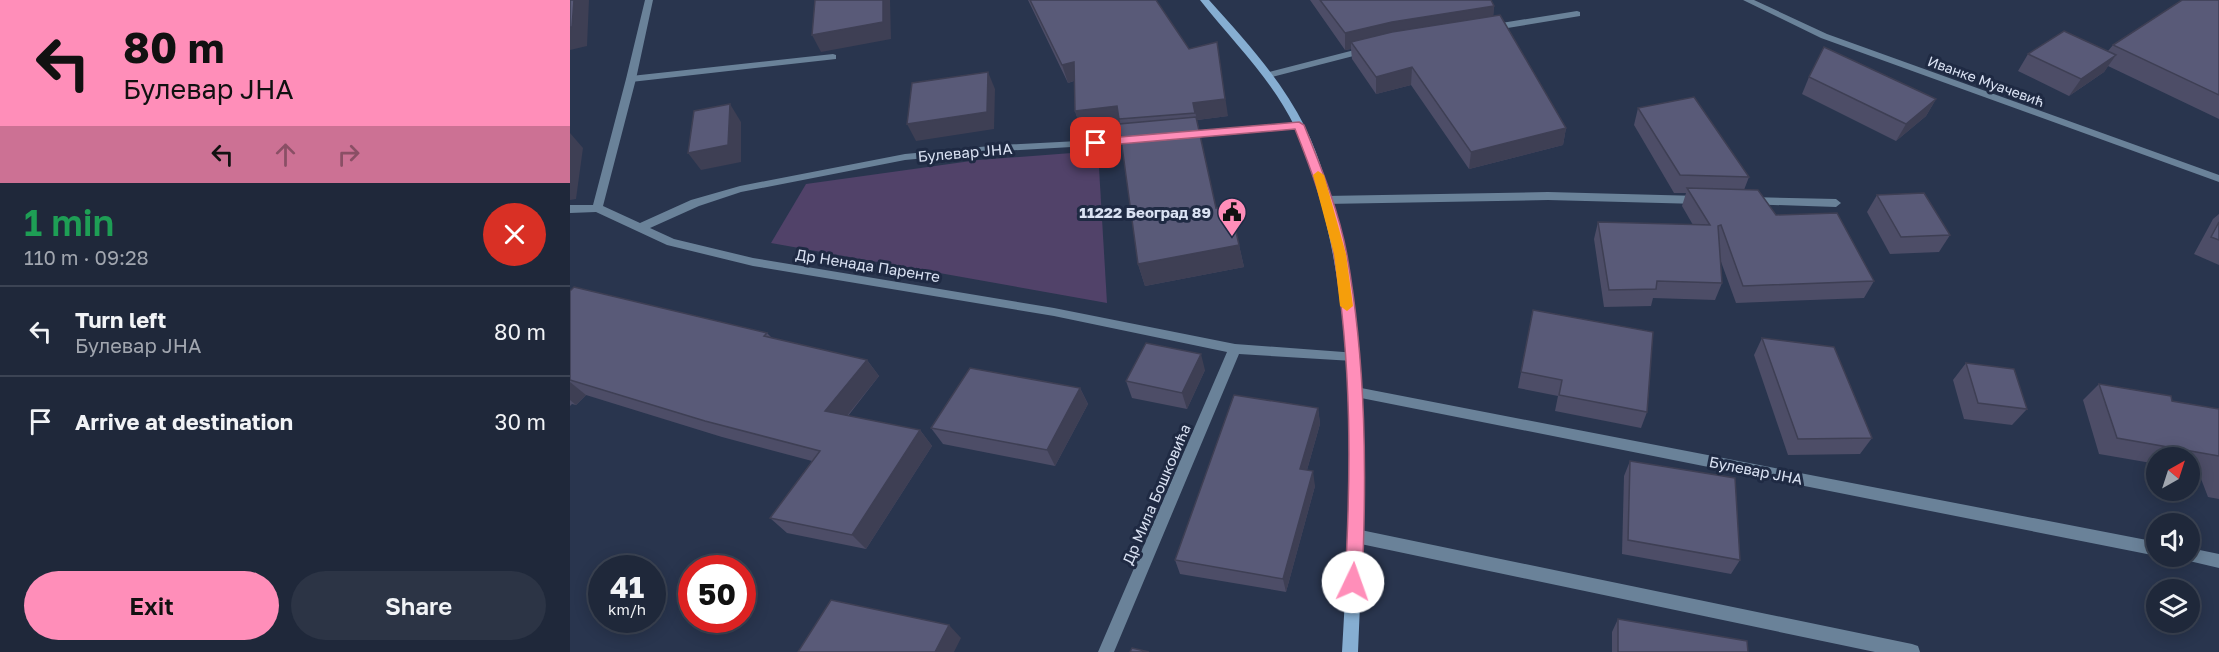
<!DOCTYPE html>
<html lang="en">
<head>
<meta charset="utf-8">
<style>
  body { margin:0; font-family:"Golos Text",sans-serif; background:#2c3445; color:#f1f3f6; height:100vh; display:flex; flex-direction:column; font-size:22px; white-space:nowrap }
  * { box-sizing:border-box; margin:0 }
  p { font-size:20px; color:#a1a6af }
  .icon { flex:none; width:33px; height:33px; fill:none; stroke:currentColor; stroke-width:2; stroke-linecap:round; stroke-linejoin:round }
  .map { position:relative; flex:1; overflow:hidden }
  .side { display:flex; flex-direction:column; background:#1f283a; width:570px }
  .side>* { flex:none }
  .guide { background:#ff8eb9; color:#111; overflow:hidden }
  .needle { width:39px; rotate:39deg }
  .tools { position:absolute; left:1576px; top:447px; display:grid; gap:12px }
  .tools a { display:grid; place-items:center; width:54px; height:54px; border-radius:50%; background:#1f283a; box-shadow:0 3px 15px #0003,0 0 0 2px #3c4454; font-size:30px }
  .speed { position:absolute; left:18px; top:555px; display:flex; gap:12px; font-size:30px; font-weight:700; text-align:center }
  .speed>* { display:grid; place-content:center; width:78px; height:78px; border-radius:50%; background:#1f283a; box-shadow:0 3px 15px #0003,0 0 0 2px #3c4454; line-height:1 }
  .speed small { font-size:15px; font-weight:400 }
  .speed .limit { border:9px solid #d22; background:#fff; color:#111 }
  .pin { position:absolute; display:grid; place-items:center; width:51px; height:51px; color:#fff; margin:-26px; border-radius:12px; box-shadow:0 3px 9px #0006 }
  .me { position:absolute; width:66px; margin:-33px; rotate:3deg; stroke-linejoin:round; filter:drop-shadow(0 0 4px #0008) }
  .turn { display:flex; align-items:center; gap:21px; height:126px; padding:0 24px; font-size:27px }
  .turn .icon { width:78px; height:78px; stroke-width:2.5 }
  .turn b { display:block; font-size:42px; line-height:51px }
  .lanes { display:flex; align-items:center; height:57px; padding:0 24px; background:#0003; justify-content:center; gap:30px; direction:ltr }
  .lanes .off { opacity:.35 }
  .round { display:grid; place-items:center; flex:none; width:63px; height:63px; border-radius:32px; background:#2c3445 }
  .summary { display:flex; align-items:center; justify-content:space-between; height:102px; padding:0 24px }
  h1 { font-size:36px; font-weight:600; line-height:45px; color:#1e9e55 }
  .cta { display:flex; gap:12px; margin-top:auto; padding:12px 24px }
  .cta a { flex:1; height:69px; border-radius:36px; background:#ff8eb9; color:#111; font-size:24px; font-weight:600; line-height:69px; text-align:center }
  .cta a+a { background:#2c3445; color:#f1f3f6 }
  ul { padding:0; list-style:none }
  li { display:flex; align-items:center; gap:18px; height:90px; padding:0 24px; border-top:2px solid #3c4454 }
  li div { flex:1 }
  li b { display:block; font-size:22px }
  li em { font-style:normal }
  main { display:flex; flex:1; min-height:0 }
  .map>svg:first-child { display:block }
  .green { fill:#514269 }
  .lines { fill:none; stroke-linecap:round; stroke-linejoin:round }
  .service { fill:#6a8299; fill-rule:evenodd }
  .minor { fill:#6a8299; fill-rule:evenodd }
  .secondary { fill:#86aed2; fill-rule:evenodd }
  .wall { fill:#4d4d67 }
  .shaded-wall { fill:#3e3f54 }
  .building { fill:#595a78; stroke:#3e3f54; stroke-width:1.5 }
  .route { fill:#ff8eb9; stroke:#a65c78; stroke-width:1.5 }
  .slow { fill:#f59e0b }
  .labels { text-anchor:middle; dominant-baseline:central; stroke-width:6; stroke-linejoin:round; paint-order:stroke }
  .far-street-label { font-size:14px; fill:#dae2f3; stroke:#1f2a43 }
  .street-label { font-size:15px; fill:#dae2f3; stroke:#1f2a43 }
  .poi-label { font-size:15px; font-weight:bold; fill:#dae2f3; stroke:#1f2a43; text-anchor:end }
</style>
</head>
<body>
<main>
<section class="side">
<div class="guide">
<div class="turn"><svg class="icon" aria-label="left" viewBox="0 0 24 24"><path d="M17 20v-9H6M10 6l-5 5 5 5"/></svg><div><b>80 m</b>Булевар ЈНА</div></div>
<div class="lanes"><svg class="icon" aria-label="left" viewBox="0 0 24 24"><path d="M17 20v-9H6M10 6l-5 5 5 5"/></svg><svg class="icon off" aria-label="ahead" viewBox="0 0 24 24"><path d="M12 20V5M6 11l6-6 6 6"/></svg><svg class="icon off" aria-label="right" viewBox="0 0 24 24"><path d="M7 20v-9h11M14 6l5 5-5 5"/></svg></div>
</div>
<div class="summary"><div><h1>1 min</h1><p>110 m · 09:28</p></div><a class="round" style="background:#d93025;color:#fff"><svg class="icon" aria-label="close" viewBox="0 0 24 24"><path d="M6 6l12 12M18 6L6 18"/></svg></a></div>
<ul>
<li><svg class="icon" aria-label="left" viewBox="0 0 24 24"><path d="M17 20v-9H6M10 6l-5 5 5 5"/></svg><div><b>Turn left</b><p>Булевар ЈНА</p></div><em>80 m</em></li>
<li><svg class="icon" aria-label="arrive" viewBox="0 0 24 24"><path d="M6 21V4h12l-3 4 3 4H6"/></svg><div><b>Arrive at destination</b></div><em>30 m</em></li>
</ul>
<div class="cta"><a>Exit</a><a>Share</a></div>
</section>
<div class="map">
<svg width="1649" height="652" viewBox="0 0 1649 652">
  <rect width="100%" height="100%" fill="#29354e"/>
  <!-- green -->
  <polygon class="green" points="528,151 537,303 201,243 236,184 408,160"/>
  <g class="lines">
    <!-- service -->
    <g class="service">
      <polygon points="1007,11 1010,12 1010,16 919,31 915,28 919,25"/>
      <polygon points="796,47 799,48 799,52 698,78 693,75 695,73"/>
      <polygon points="263,54 266,55 266,59 61,82 56,79 61,76"/>
      <polygon points="978,192 1129,196 1134,200 1129,204 978,200 755,204 750,200 755,196"/>
      <polygon points="1179,197 1266,199 1271,203 1266,207 1175,204 1174,201 1175,198"/>
      <polygon points="786,387 1587,542 1587,556 786,397 781,396 780,392 781,388"/>
      <polygon points="786,529 1342,644 1348,646 1350,652 1305,652 786,543 781,541 779,536 781,531"/>
      <polygon points="1620,548 1649,554 1649,568 1615,560 1613,556 1620,556"/>
    </g>
    <!-- minor -->
    <g class="minor">
      <polygon points="75,0 83,0 66,79 33,206 70,223 121,200 170,186 335,154 431,145 566,138 570,139 570,143 431,151 335,160 171,192 129,206 80,228 104,239 183,258 484,308 665,344 787,353 789,356 787,359 783,361 669,354 544,652 528,652 657,352 484,316 183,266 97,245 26,212 0,213 0,205 23,205 56,79"/>
      <polygon points="1173,0 1184,0 1257,34 1649,175 1649,182 1251,38"/>
      <polygon points="729,122 734,125 732,127 614,139 609,136 614,133"/>
    </g>
    <!-- secondary -->
    <path class="secondary" d="M630 0H639C674 39 711 79 735 127 751 159 760 195 768 230 802 369 794 511 788 652H772C780 511 789 369 758 231 750 196 741 159 725 127 701 78 663 42 630 0Z"/>
  </g>
  <!-- wall -->
  <g class="wall">
    <polygon points="458,0 586,0 658,116 627,120 646,208 669,245 674,267 575,286 568,264 550,123 511,129 505,111 504,81 498,83"/>
    <polygon points="740,0 921,0 924,6 923,16 996,128 993,145 899,169 841,85 806,94 782,59 781,49 775,50"/>
    <polygon points="1649,0 1649,119 1538,66 1534,72 1499,96 1448,71 1458,54 1538,51 1543,45"/>
    <polygon points="1239,77 1366,99 1356,116 1326,141 1232,94"/>
    <polygon points="1068,108 1179,177 1174,190 1206,215 1304,281 1294,298 1166,303 1150,259 1152,283 1145,300 1083,298 1081,306 1034,307 1024,239 1028,222 1123,225 1112,206 1116,193 1104,193 1064,125"/>
    <polygon points="1307,195 1380,235 1369,252 1320,254 1297,212"/>
    <polygon points="1649,214 1649,265 1624,254 1643,219"/>
    <polygon points="0,291 197,333 202,338 297,360 309,376 278,416 350,430 362,446 296,549 217,533 200,518 242,461 152,437 16,395 6,405 2,404 0,406"/>
    <polygon points="963,310 1077,412 1071,428 985,411 988,396 948,388"/>
    <polygon points="1192,338 1302,438 1290,454 1218,455 1184,355"/>
    <polygon points="1396,363 1457,409 1442,425 1394,419 1383,380"/>
    <polygon points="635,370 617,409 562,398 556,381"/>
    <polygon points="1529,384 1602,401 1649,409 1649,499 1638,497 1628,471 1620,470 1620,458 1587,458 1587,464 1529,454 1513,400"/>
    <polygon points="510,388 518,404 485,466 373,444 361,428"/>
    <polygon points="748,408 750,424 737,470 745,486 716,592 610,574 605,560"/>
    <polygon points="1060,461 1170,560 1161,574 1052,554 1054,476"/>
    <polygon points="1048,619 1178,652 1042,652 1042,632"/>
  </g>
  <!-- shaded-wall -->
  <g class="shaded-wall">
    <polygon points="4,0 19,0 17,46 0,50 0,27"/>
    <polygon points="313,0 320,0 321,39 251,52 242,35"/>
    <polygon points="924,6 923,22 781,42 781,49 775,50 775,33 822,22"/>
    <polygon points="647,42 658,116 627,120 623,103"/>
    <polygon points="1546,55 1534,72 1499,96 1511,79"/>
    <polygon points="504,62 509,79 498,83 492,65"/>
    <polygon points="842,67 841,85 806,94 806,77"/>
    <polygon points="418,72 425,89 424,129 346,141 337,124"/>
    <polygon points="1366,99 1356,116 1326,141 1336,124"/>
    <polygon points="160,104 171,122 171,162 131,170 118,153"/>
    <polygon points="547,106 550,123 511,129 505,111"/>
    <polygon points="996,128 993,145 899,169 901,152"/>
    <polygon points="0,133 13,148 6,199 0,200"/>
    <polygon points="669,245 674,267 575,286 568,264"/>
    <polygon points="631,354 635,370 617,409 612,393"/>
    <polygon points="297,360 309,376 268,427 255,411"/>
    <polygon points="0,382 16,395 6,405 0,400"/>
    <polygon points="510,388 518,404 485,466 477,450"/>
    <polygon points="748,408 750,424 733,484 730,469"/>
    <polygon points="350,430 362,446 296,549 282,535"/>
    <polygon points="743,471 745,486 716,592 713,579"/>
    <polygon points="379,625 391,638 384,652 365,652"/>
  </g>
  <!-- building -->
  <g class="building">
    <polygon points="0,0 4,0 2,27 0,27"/>
    <polygon points="245,0 313,0 313,22 242,35"/>
    <polygon points="460,0 586,0 619,49 647,42 655,99 623,103 625,113 562,118 549,119 547,106 505,111 504,62 492,65"/>
    <polygon points="750,0 921,0 924,6 822,22 775,33"/>
    <polygon points="1612,0 1649,0 1649,95 1543,45"/>
    <polygon points="930,15 996,128 901,152 842,67 806,77 781,42 822,32"/>
    <polygon points="1494,31 1546,55 1511,79 1458,54"/>
    <polygon points="1254,47 1366,99 1336,124 1239,77"/>
    <polygon points="418,72 417,112 337,124 342,83"/>
    <polygon points="1124,97 1179,177 1110,175 1068,108"/>
    <polygon points="160,104 158,145 118,153 124,111"/>
    <polygon points="626,117 646,208 660,205 669,245 568,264 549,124"/>
    <polygon points="1117,188 1188,190 1206,215 1267,213 1304,281 1173,286 1151,225 1148,226 1152,283 1087,281 1086,289 1039,290 1028,222 1140,225"/>
    <polygon points="1354,193 1380,235 1331,237 1307,195"/>
    <polygon points="1649,222 1649,240 1641,237"/>
    <polygon points="4,287 197,333 194,336 297,360 255,411 350,430 282,535 200,518 250,451 135,421 0,380 0,291"/>
    <polygon points="963,310 1083,332 1077,412 989,395 992,380 951,372"/>
    <polygon points="1192,338 1264,347 1302,438 1228,439"/>
    <polygon points="576,343 631,354 612,393 556,381"/>
    <polygon points="1396,363 1444,369 1457,409 1408,403"/>
    <polygon points="400,368 510,388 477,450 361,428"/>
    <polygon points="1529,384 1601,396 1602,401 1649,409 1649,456 1547,438"/>
    <polygon points="664,395 748,408 730,469 743,471 713,579 605,560"/>
    <polygon points="1060,461 1165,478 1170,560 1058,540"/>
    <polygon points="261,600 379,625 365,652 228,652"/>
    <polygon points="1048,619 1177,641 1178,652 1048,652"/>
    <polygon points="562,648 579,652 560,652"/>
  </g>
  <!-- route -->
  <path class="route" d="M729 122 734 125C751 167 769 211 777 255 796 363 797 473 792 582L789 588 783 590 777 588 775 582C781 474 782 363 764 255 757 212 741 169 725 129L526 146 520 143 526 139Z"/>
  <!-- slow -->
  <polygon class="slow" points="748,171 754,175 776,254 783,306 777,311 770,306 764,254 743,175"/>
  <!-- icons -->
  <defs>
    <g id="civic-pin" transform="scale(1.5)"><path d="M0 17L-7.5 6A9.5 9.5 0 1 1 7.5 6Z" fill="#ff8eb9" stroke="#1f2a43"/><path d="M-.6-6.5H3V-4.5H.6V-3L4-1V1h2V6H-6V1h2V-1L-.6-3ZM-1.2 2.5V6h2.4V2.5Z" fill="#111"/></g>
  </defs>
  <g fill-rule="evenodd">
    <use href="#civic-pin" x="662" y="212"/>
  </g>
  <g class="labels">
    <!-- far-street labels -->
    <g class="far-street-label">
      <text transform="translate(1416 81) rotate(20)">Иванке Муачевић</text>
    </g>
    <!-- street labels -->
    <g class="street-label">
      <text transform="translate(395 152) rotate(-5)">Булевар ЈНА</text>
      <text transform="translate(298 265) rotate(9)">Др Ненада Паренте</text>
      <text transform="translate(1186 470) rotate(11)">Булевар ЈНА</text>
      <text transform="translate(586 494) rotate(-67)">Др Мила Бошковића</text>
    </g>
    <!-- poi labels -->
    <g class="poi-label">
      <text x="641" y="212">11222 Београд 89</text>
    </g>
  </g>
</svg>
<div class="tools">
<a><svg class="needle" viewBox="-14 -14 28 28"><path d="M0-13l5 13h-10z" fill="#e53935"/><path d="M0 13l5-13h-10z" fill="#a1a6af"/></svg></a>
<a><svg class="icon" aria-label="sound" viewBox="0 0 24 24"><path d="M4 9h4l5-4v14l-5-4H4zM17 9q2 3 0 6"/></svg></a>
<a><svg class="icon" aria-label="layers" viewBox="0 0 24 24"><path d="M12 4l9 5-9 5-9-5zM3 14l9 5 9-5"/></svg></a>
</div>
<div class="speed"><div>41<small>km/h</small></div><div class="limit">50</div></div>
<div class="pin" style="left:526px;top:143px;background:#d93025"><svg class="icon" aria-label="arrive" viewBox="0 0 24 24"><path d="M6 21V4h12l-3 4 3 4H6"/></svg></div>
<svg class="me" style="left:783px;top:582px" viewBox="-20 -20 40 40"><circle r="19" fill="#fff"/><path d="M0-13L10 11 0 6-10 11z" fill="#ff8eb9"/></svg>
</div>
</main>
</body>
</html>
